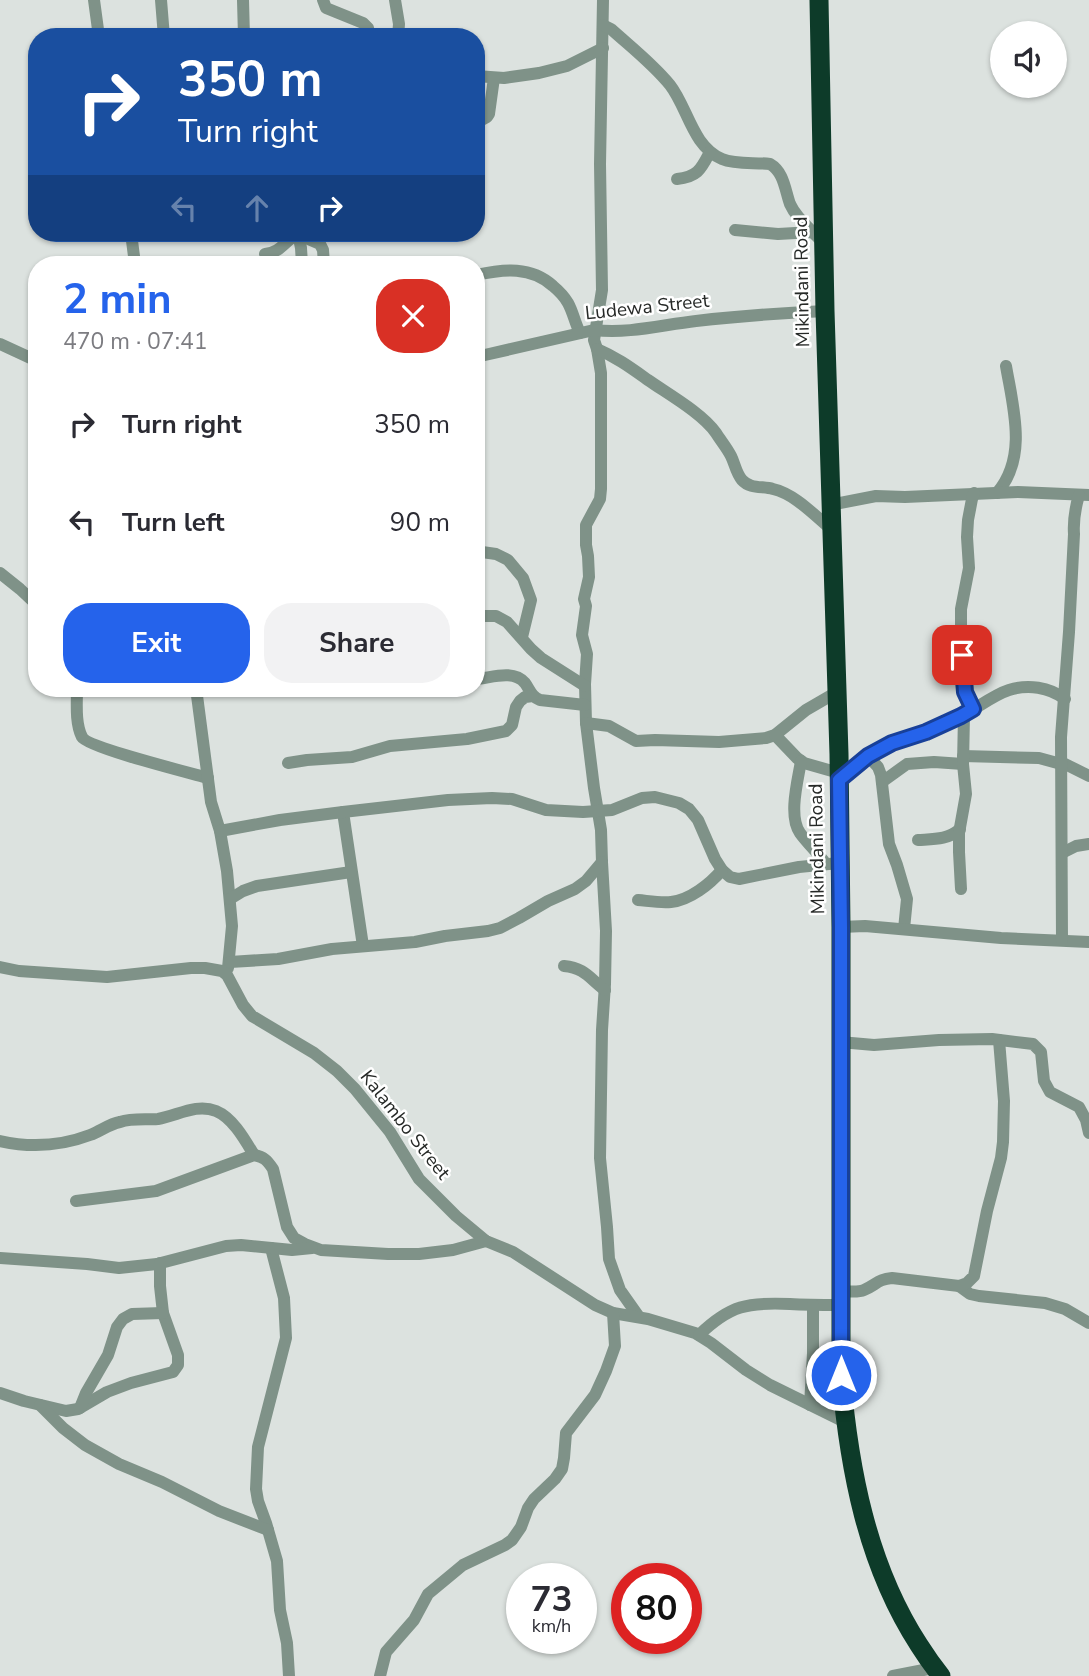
<!DOCTYPE html>
<html lang="en">
<head>
<meta charset="utf-8">
<style>
  body { margin:0; font-family:"Nunito Sans",sans-serif; background:#f2f2f3; color:#2b2b33; height:100vh; display:flex; flex-direction:column; font-size:26px; white-space:nowrap }
  * { box-sizing:border-box; margin:0 }
  p { font-size:23px; color:#7c7c81 }
  .icon { flex:none; width:38px; height:38px; fill:none; stroke:currentColor; stroke-width:2; stroke-linecap:round; stroke-linejoin:round }
  .map { position:relative; flex:1; overflow:hidden }
  .panel { position:absolute; left:28px; top:256px; width:457px; height:441px; display:flex; flex-direction:column; background:#fff; border-radius:28px; box-shadow:0 2px 5px #0004 }
  .panel>* { flex:none }
  .banner { position:absolute; left:28px; top:28px; width:457px; height:214px; border-radius:28px; box-shadow:0 2px 5px #0004; background:#1a4fa0; color:#fff; overflow:hidden }
  .controls { position:absolute; left:990px; top:21px; display:grid; gap:14px }
  .controls a { display:grid; place-items:center; width:77px; height:77px; border-radius:50%; background:#fff; box-shadow:0 2px 5px #0004; font-size:35px }
  .speed { position:absolute; left:506px; top:1563px; display:flex; gap:14px; font-size:35px; font-weight:700; text-align:center }
  .speed>* { display:grid; place-content:center; width:91px; height:91px; border-radius:50%; background:#fff; box-shadow:0 2px 5px #0004; line-height:1 }
  .speed small { font-size:18px; font-weight:400 }
  .speed .limit { border:10px solid #d22; background:#fff; color:#111 }
  .pin { position:absolute; display:grid; place-items:center; width:60px; height:60px; color:#fff; margin:-30px; border-radius:14px; box-shadow:0 4px 10px #0006 }
  .me { position:absolute; width:77px; margin:-38px; rotate:0deg; stroke-linejoin:round; filter:drop-shadow(0 0 5px #0008) }
  .turn { display:flex; align-items:center; gap:24px; height:147px; padding:0 35px; font-size:32px }
  .turn .icon { width:91px; height:91px; stroke-width:2.5 }
  .turn b { display:block; font-size:49px; line-height:60px }
  .lanes { display:flex; align-items:center; height:66px; padding:0 35px; background:#0003; justify-content:center; gap:35px; direction:ltr }
  .lanes .off { opacity:.35 }
  .round { display:grid; place-items:center; flex:none; width:74px; height:74px; border-radius:28px; background:#f2f2f3 }
  .head { display:flex; align-items:center; justify-content:space-between; height:119px; padding:0 35px }
  h1 { font-size:42px; font-weight:700; line-height:52px; color:#2563eb }
  .action { display:flex; gap:14px; margin-top:auto; padding:14px 35px }
  .action a { flex:1; height:80px; border-radius:28px; background:#2563eb; color:#fff; font-size:28px; font-weight:700; line-height:80px; text-align:center }
  .action a+a { background:#f2f2f3; color:#2b2b33 }
  ul { padding:0; list-style:none }
  li { display:flex; align-items:center; gap:21px; height:98px; padding:0 35px }
  li div { flex:1 }
  li b { display:block; font-size:26px }
  li em { font-style:normal }
  .map>svg:first-child { display:block }
  .lines { fill:none; stroke-linecap:round; stroke-linejoin:round }
  .minor { stroke:#7f9288; stroke-width:12 }
  .highway { stroke:#0d3b29; stroke-width:19 }
  .route-casing { stroke:#184099; stroke-width:18 }
  .route { stroke:#2563eb; stroke-width:12 }
  .labels { text-anchor:middle; dominant-baseline:central; stroke-width:5; stroke-linejoin:round; paint-order:stroke }
  .street-label { font-size:19px; fill:#262927; stroke:#fff }
</style>
</head>
<body>
<div class="map">
<svg width="1089" height="1676" viewBox="0 0 1089 1676">
  <rect width="100%" height="100%" fill="#dce2df"/>
  <g class="lines">
    <!-- minor -->
    <g class="minor">
      <polyline points="94,0 99,37"/>
      <polyline points="161,0 164,37"/>
      <polyline points="243,0 244,37"/>
      <polyline points="323,0 326,8 363,23 368,28 370,37"/>
      <polyline points="395,0 399,24 398,37"/>
      <polyline points="603,0 600,164 602,290 594,340 597,349 601,373 601,489 600,499 586,525 586,545 588,556 589,577 584,599 586,606 582,635 587,654 585,684 586,723 594,788 601,830 602,862 606,931 605,984 602,1030 600,1158 607,1227 609,1259 620,1290 639,1317"/>
      <path d="M603 25 611 29C631 47 653 64 670 85 688 108 692 146 722 159 736 165 755 162 770 164 784 172 785 190 790 204 797 220 813 231 824 244"/>
      <polyline points="476,76 504,78 539,73 567,66 603,48"/>
      <polyline points="476,123 487,117 489,114 494,78"/>
      <path d="M677 179C698 177 701 169 710 152"/>
      <polyline points="735,230 778,234 813,232"/>
      <polyline points="131,233 135,264"/>
      <polyline points="298,233 301,248 302,264"/>
      <polyline points="299,235 320,244 323,250 324,264"/>
      <path d="M265 254C282 252 284 241 298 234"/>
      <path d="M476 275C504 269 531 266 553 286 559 291 564 296 568 303 573 312 575 323 580 333"/>
      <polyline points="0,344 37,361"/>
      <path d="M597 349C616 357 631 368 648 380 668 394 702 413 716 433 721 441 727 448 731 456 735 464 736 473 742 480 750 489 763 486 773 489 795 494 814 515 831 529"/>
      <path d="M476 357 594 330C629 334 661 325 696 321 739 316 782 313 825 311"/>
      <path d="M997 493C1028 457 1013 407 1006 366"/>
      <polyline points="830,505 876,496 905,497 1018,492 1089,495"/>
      <polyline points="482,552 496,554 508,560 523,578 531,600 522,637"/>
      <polyline points="0,573 20,589 37,605"/>
      <polyline points="476,616 496,616 507,622 531,649 541,658 585,686"/>
      <path d="M476 679C491 678 513 669 525 683 530 690 531 696 540 700L585 705"/>
      <path d="M77 688C77 703 75 723 82 737 87 747 190 773 208 778"/>
      <polyline points="196,688 211,802 220,831 227,871 232,926 228,968"/>
      <polyline points="973,710 965,692 961,640 961,609 969,568 967,537 968,520 972,499 974,493"/>
      <polyline points="586,723 609,726 636,741 655,740 719,742 766,738 775,735 806,710 837,692"/>
      <polyline points="775,735 797,758 804,763 839,773"/>
      <polyline points="868,756 878,767 881,775 889,844 897,865 907,899 904,929"/>
      <polyline points="963,756 1039,758 1061,764"/>
      <path d="M801 761C798 780 788 816 800 833 808 844 818 853 826 864"/>
      <polyline points="1061,762 1089,776"/>
      <polyline points="288,763 307,760 352,757 390,746 467,739 506,731 512,725 516,707 520,701 525,697 533,696"/>
      <path d="M839 780C856 766 872 753 892 744 914 733 939 727 962 716 976 709 993 695 1009 690 1028 684 1049 687 1065 699"/>
      <polyline points="882,782 907,764 934,762 963,764"/>
      <polyline points="343,812 363,946"/>
      <polyline points="220,831 280,820 343,812 448,800 492,798 512,799 546,810 583,812 612,810 642,798 655,797 679,803 689,809 698,820 715,859 722,870 730,877 739,879 799,867 839,863"/>
      <path d="M918 840C933 839 948 840 960 829"/>
      <polyline points="1062,853 1076,846 1089,844"/>
      <polyline points="961,889 959,852 959,833 966,794 963,764 964,715"/>
      <polyline points="230,899 243,891 257,886 351,872"/>
      <path d="M638 900C649 901 660 903 671 902 690 900 710 884 722 870"/>
      <polyline points="841,927 865,926 1001,938 1089,942"/>
      <path d="M1062 940 1061 737 1069 632 1074 534C1073 520 1075 509 1079 495"/>
      <polyline points="230,962 278,959 332,949 415,942 445,936 488,931 500,928 519,918 548,901 575,889 586,881 602,862"/>
      <path d="M564 966C585 968 589 978 605 990"/>
      <polyline points="0,967 19,971 107,977 191,968 205,968 222,971 227,975 243,1005 252,1016 314,1053 337,1071 355,1089 390,1132 419,1179 456,1216 486,1241 513,1252 595,1305 613,1313 648,1319 695,1333 711,1343 746,1370 770,1385 845,1422"/>
      <polyline points="840,1042 874,1045 939,1040 992,1039 1033,1044 1041,1052 1044,1081 1050,1092 1079,1107 1086,1120 1089,1133"/>
      <path d="M0 1141C31 1148 61 1146 90 1135 101 1131 109 1124 120 1122 132 1118 145 1120 158 1119 177 1116 196 1103 216 1111 233 1118 245 1140 254 1155"/>
      <path d="M76 1201 156 1191 254 1155C264 1157 267 1160 273 1169L287 1227 294 1238 305 1244 321 1250 388 1254H419L453 1250 486 1241"/>
      <polyline points="271,1248 284,1298 286,1338 258,1447 256,1489 258,1501 266,1523 277,1561 280,1610 287,1643 289,1676"/>
      <polyline points="0,1258 87,1264 119,1268 157,1264 226,1246 241,1245 292,1250 312,1248"/>
      <polyline points="959,1286 970,1294 979,1296 1045,1303 1065,1309 1089,1323"/>
      <path d="M840 1291C848 1291 857 1293 864 1290 876 1285 878 1279 892 1278L959 1286 967 1283 974 1276 987 1211 1001 1158 1003 1142 1004 1101 999 1040"/>
      <path d="M699 1335C730 1305 748 1302 790 1304 806 1305 823 1305 840 1305"/>
      <polyline points="0,1393 24,1401 66,1411 78,1409 107,1392 131,1383 173,1372 178,1365 178,1355 163,1313 160,1286 160,1263"/>
      <polyline points="40,1405 63,1428 85,1445 119,1464 162,1482 219,1511 268,1530"/>
      <polyline points="810,1405 813,1353 813,1305"/>
      <polyline points="80,1408 86,1393 108,1355 117,1327 123,1319 132,1314 163,1313"/>
      <polyline points="380,1676 386,1652 414,1620 428,1594 463,1565 505,1545 512,1540 521,1527 528,1508 534,1499 555,1479 562,1469 564,1458 566,1433 595,1395 606,1371 615,1346 613,1313"/>
      <polyline points="893,1676 934,1668"/>
    </g>
    <!-- highway -->
    <path class="highway" d="M819 0 825 311 839 754 841 927V1375C849 1469 867 1565 919 1645 926 1656 933 1666 941 1676"/>
  </g>
  <g class="lines">
    <!-- route casing -->
    <g class="route-casing">
      <polyline id="route" points="841,1375 841,927 839,780 868,756 892,743 926,732 961,716 973,709 965,692 962,655"/>
    </g>
    <!-- route -->
    <use href="#route" class="route"/>
  </g>
  <g class="labels">
    <!-- street labels -->
    <g class="street-label">
      <text transform="translate(802 282) rotate(-91)">Mikindani Road</text>
      <text transform="translate(647 307) rotate(-6)">Ludewa Street</text>
      <text transform="translate(817 849) rotate(-91)">Mikindani Road</text>
      <text transform="translate(405 1125) rotate(52)">Kalambo Street</text>
    </g>
  </g>
</svg>
<div class="controls">
<a><svg class="icon" aria-label="sound" viewBox="0 0 24 24"><path d="M4 9h4l5-4v14l-5-4H4zM17 9q2 3 0 6"/></svg></a>
</div>
<div class="speed"><div>73<small>km/h</small></div><div class="limit">80</div></div>
<div class="pin" style="left:962px;top:655px;background:#d93025"><svg class="icon" aria-label="arrive" viewBox="0 0 24 24"><path d="M6 21V4h12l-3 4 3 4H6"/></svg></div>
<svg class="me" style="left:841px;top:1375px" viewBox="-20 -20 40 40"><circle r="17" fill="#2563eb" stroke="#fff" stroke-width="3"/><path d="M0-11L8 9 0 5-8 9z" fill="#fff"/></svg>
<div class="banner">
<div class="turn"><svg class="icon" aria-label="right" viewBox="0 0 24 24"><path d="M7 20v-9h11M14 6l5 5-5 5"/></svg><div><b>350 m</b>Turn right</div></div>
<div class="lanes"><svg class="icon off" aria-label="left" viewBox="0 0 24 24"><path d="M17 20v-9H6M10 6l-5 5 5 5"/></svg><svg class="icon off" aria-label="ahead" viewBox="0 0 24 24"><path d="M12 20V5M6 11l6-6 6 6"/></svg><svg class="icon" aria-label="right" viewBox="0 0 24 24"><path d="M7 20v-9h11M14 6l5 5-5 5"/></svg></div>
</div>
<section class="panel">
<div class="head"><div><h1>2 min</h1><p>470 m · 07:41</p></div><a class="round" style="background:#d93025;color:#fff"><svg class="icon" aria-label="close" viewBox="0 0 24 24"><path d="M6 6l12 12M18 6L6 18"/></svg></a></div>
<ul>
<li><svg class="icon" aria-label="right" viewBox="0 0 24 24"><path d="M7 20v-9h11M14 6l5 5-5 5"/></svg><div><b>Turn right</b></div><em>350 m</em></li>
<li><svg class="icon" aria-label="left" viewBox="0 0 24 24"><path d="M17 20v-9H6M10 6l-5 5 5 5"/></svg><div><b>Turn left</b></div><em>90 m</em></li>
</ul>
<div class="action"><a>Exit</a><a>Share</a></div>
</section>
</div>
</body>
</html>
